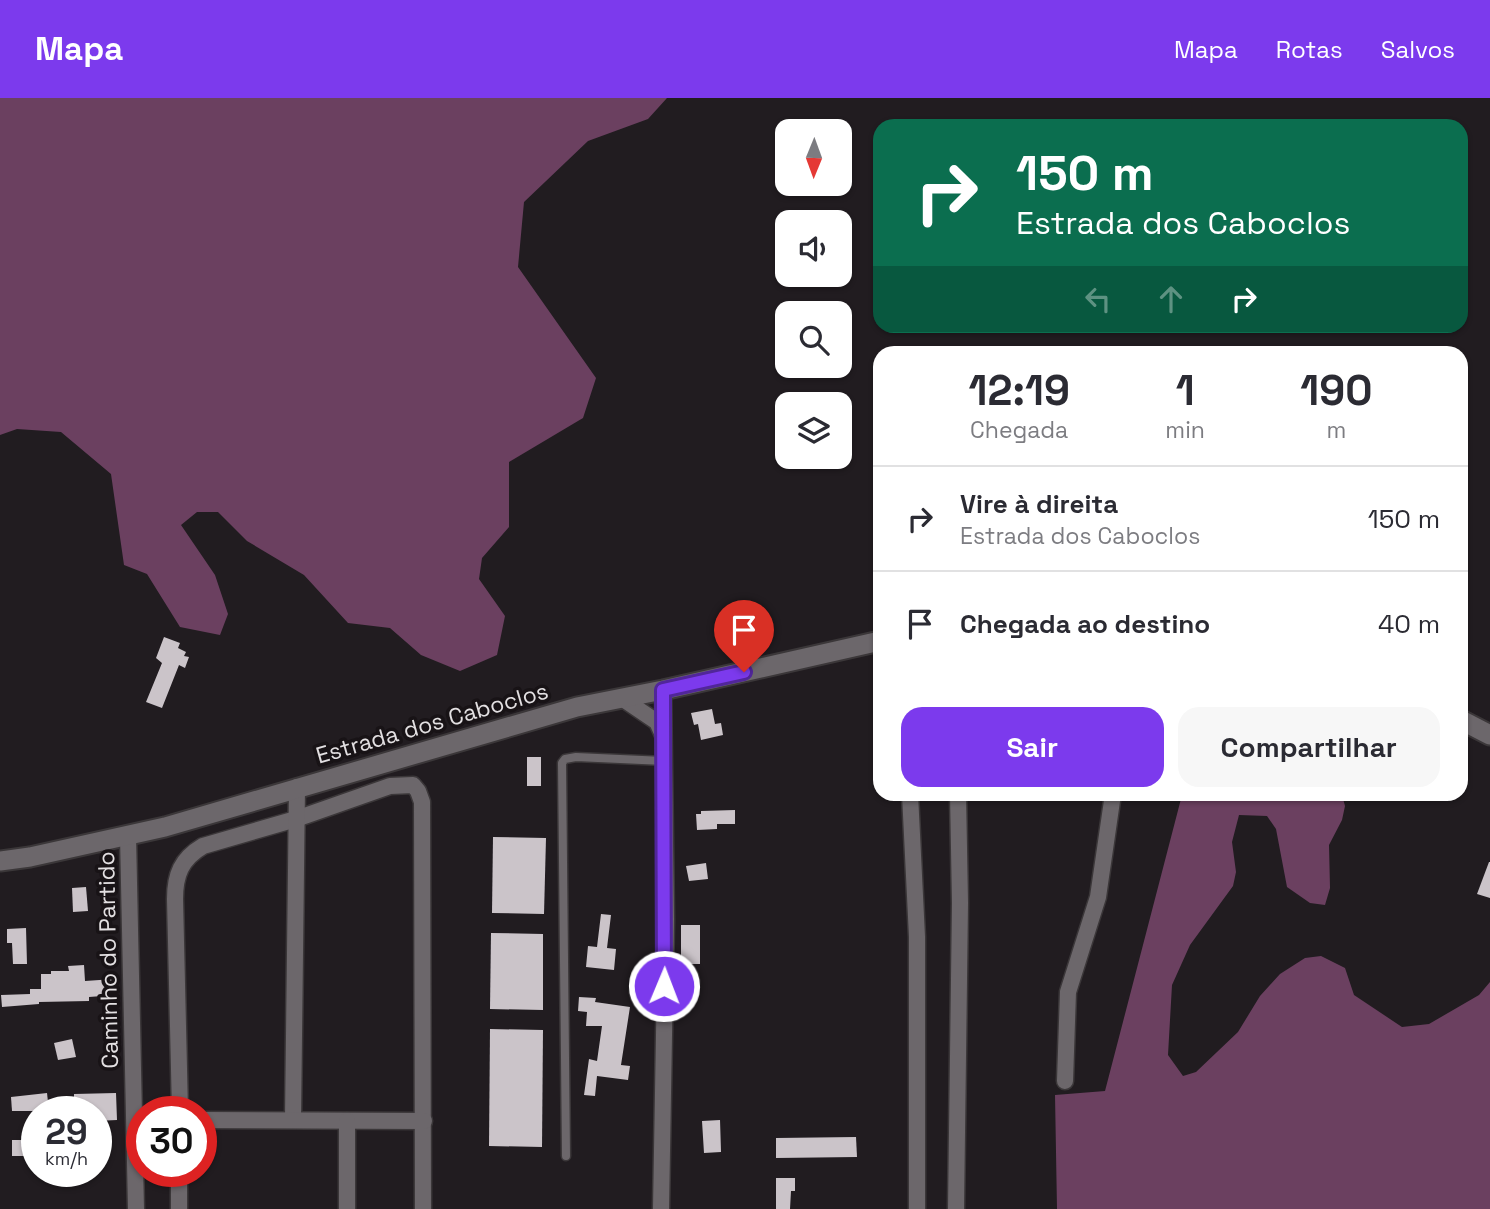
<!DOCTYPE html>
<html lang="pt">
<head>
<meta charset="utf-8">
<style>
  body { margin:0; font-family:"Space Grotesk",sans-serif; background:#f7f7f7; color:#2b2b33; height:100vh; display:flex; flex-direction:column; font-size:26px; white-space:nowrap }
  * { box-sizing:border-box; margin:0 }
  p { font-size:23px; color:#7c7c81 }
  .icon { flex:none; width:38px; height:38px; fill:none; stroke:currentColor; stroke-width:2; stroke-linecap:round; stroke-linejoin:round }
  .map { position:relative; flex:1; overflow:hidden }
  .sheet { position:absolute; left:873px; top:248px; width:595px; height:455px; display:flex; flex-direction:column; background:#fff; border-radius:21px; box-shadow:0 2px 5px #0004 }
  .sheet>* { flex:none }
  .banner { position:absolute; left:873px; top:21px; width:595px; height:214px; border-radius:21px; box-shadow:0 2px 5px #0004; background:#0b6e4f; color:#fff; overflow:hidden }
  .needle { width:46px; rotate:181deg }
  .fabs { position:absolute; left:775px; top:21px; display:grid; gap:14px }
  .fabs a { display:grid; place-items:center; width:77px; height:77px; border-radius:14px; background:#fff; box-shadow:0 2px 5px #0004; font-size:35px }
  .speed { position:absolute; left:21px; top:998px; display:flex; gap:14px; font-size:35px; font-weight:700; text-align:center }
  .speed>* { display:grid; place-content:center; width:91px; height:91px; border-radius:50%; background:#fff; box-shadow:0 2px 5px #0004; line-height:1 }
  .speed small { font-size:18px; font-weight:400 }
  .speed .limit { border:10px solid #d22; background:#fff; color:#111 }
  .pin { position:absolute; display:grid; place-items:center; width:60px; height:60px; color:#fff; margin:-72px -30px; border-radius:50% 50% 50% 0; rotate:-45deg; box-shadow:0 0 7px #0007 }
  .pin .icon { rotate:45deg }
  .me { position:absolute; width:77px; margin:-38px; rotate:1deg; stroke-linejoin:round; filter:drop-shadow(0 0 5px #0008) }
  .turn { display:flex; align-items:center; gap:24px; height:147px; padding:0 28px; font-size:32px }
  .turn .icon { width:91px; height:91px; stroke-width:2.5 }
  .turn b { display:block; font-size:49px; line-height:60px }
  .lanes { display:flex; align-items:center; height:66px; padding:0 28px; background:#0003; justify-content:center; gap:35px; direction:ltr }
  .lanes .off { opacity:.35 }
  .eta { display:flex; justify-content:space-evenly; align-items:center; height:119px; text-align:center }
  .eta b { font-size:42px; font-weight:800; line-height:49px }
  .primary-button { display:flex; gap:14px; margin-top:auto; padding:14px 28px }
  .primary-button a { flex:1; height:80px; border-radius:21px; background:#7c3aed; color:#fff; font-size:28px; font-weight:800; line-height:80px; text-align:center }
  .primary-button a+a { background:#f7f7f7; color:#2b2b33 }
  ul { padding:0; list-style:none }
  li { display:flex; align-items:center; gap:21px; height:105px; padding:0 28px; border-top:2px solid #e1e1e2 }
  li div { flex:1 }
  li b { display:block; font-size:26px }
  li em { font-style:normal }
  header { display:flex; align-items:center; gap:42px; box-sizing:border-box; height:98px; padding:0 35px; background:#7c3aed; color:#fff }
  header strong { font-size:33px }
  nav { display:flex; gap:38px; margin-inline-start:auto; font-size:24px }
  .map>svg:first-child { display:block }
  .forest { fill:#6b4060 }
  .building { fill:#cbc4c9 }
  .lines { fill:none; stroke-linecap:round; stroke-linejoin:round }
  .service-casing { stroke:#3b3739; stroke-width:11 }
  .minor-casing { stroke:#3b3739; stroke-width:19 }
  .tertiary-casing { stroke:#3b3739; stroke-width:23 }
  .service { stroke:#6c676b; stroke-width:8 }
  .minor { stroke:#6c676b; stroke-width:16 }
  .tertiary { stroke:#6c676b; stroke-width:19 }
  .route-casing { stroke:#51269a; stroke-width:18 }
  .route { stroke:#7c3aed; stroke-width:12 }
  .labels { text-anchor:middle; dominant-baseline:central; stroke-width:7; stroke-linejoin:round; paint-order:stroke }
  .street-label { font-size:23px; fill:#e3e0e2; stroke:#181316 }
</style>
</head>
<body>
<header>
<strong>Mapa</strong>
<nav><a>Mapa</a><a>Rotas</a><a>Salvos</a></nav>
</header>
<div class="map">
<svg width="1490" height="1111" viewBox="0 0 1490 1111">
  <rect width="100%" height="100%" fill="#211c20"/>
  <!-- forest -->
  <g class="forest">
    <polygon points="0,0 667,0 648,21 588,43 524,104 518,169 596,280 583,320 509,364 509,429 482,460 479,481 505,518 497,557 460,573 421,557 390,530 348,525 304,477 247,443 218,414 197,414 181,427 215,477 228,516 220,537 180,529 147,476 124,467 111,376 61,334 17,331 0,337"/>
    <polygon points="1182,697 1342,697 1345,708 1342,722 1329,747 1330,790 1325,807 1310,805 1287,789 1276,731 1267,718 1239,717 1232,744 1236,774 1233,788 1190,847 1172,887 1168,957 1183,978 1196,974 1238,934 1260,898 1280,876 1305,860 1321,858 1345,870 1354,897 1402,929 1429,926 1479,897 1490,884 1490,1111 1057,1111 1055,997 1105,993"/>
  </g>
  <!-- building -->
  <g class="building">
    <polygon points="164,539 180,545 178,550 186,554 184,558 189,559 185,570 179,567 162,610 146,604 162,565 156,560"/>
    <polygon points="712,611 715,626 721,625 723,637 701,642 698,626 694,627 691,615"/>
    <rect x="527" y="659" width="14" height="29"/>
    <polygon points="735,712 735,726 717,726 717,731 697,732 696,716 701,716 701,713"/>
    <polygon points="493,739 546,740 544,816 492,815"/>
    <polygon points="1489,764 1490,764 1490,800 1477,796"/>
    <polygon points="706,765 708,781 689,783 686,768"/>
    <polygon points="86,789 88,813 73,814 72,790"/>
    <polygon points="601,816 611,817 607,850 616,851 614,872 586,869 588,848 597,849"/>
    <rect x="681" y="827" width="19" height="39"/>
    <polygon points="26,830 27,866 13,866 12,845 7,845 7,831"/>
    <polygon points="491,835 543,836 543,912 490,911"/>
    <polygon points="84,867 85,883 114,881 115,897 89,899 89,903 39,904 39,906 2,909 1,897 30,896 30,891 41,891 41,876 51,876 51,873 69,873 68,868"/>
    <polygon points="579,899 596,900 595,904 630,909 621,967 630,968 628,982 597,978 595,998 584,997 589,961 597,963 602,928 586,928 587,914 578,913"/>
    <polygon points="490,931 543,932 542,1049 489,1048"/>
    <polygon points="72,941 76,959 58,962 54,945"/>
    <polygon points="47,995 49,1013 12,1013 11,999"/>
    <polygon points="116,995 117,1022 96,1023 96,1013 74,1013 74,996"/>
    <polygon points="720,1022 721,1054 704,1055 702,1023"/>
    <polygon points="856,1039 857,1059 776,1060 776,1040"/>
    <rect x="12" y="1042" width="25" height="16"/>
    <polygon points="776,1080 795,1080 795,1093 791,1093 790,1111 776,1111"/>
  </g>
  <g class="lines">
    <!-- service casing -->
    <g class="service-casing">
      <polyline id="service" points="566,1058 562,665 565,661 576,659 664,663"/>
    </g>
    <!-- minor casing -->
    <g class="minor-casing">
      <g id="minor">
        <polyline points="626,600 626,603 657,624 663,637"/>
        <polyline points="910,696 917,839 917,1111"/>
        <polyline points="128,738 136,1111"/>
        <polyline points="1065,983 1068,894 1098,799 1113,696"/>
        <path d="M180 1013 175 801C175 777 181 761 203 748L296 721 390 688 413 687 418 693 422 704 423 1111"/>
        <polyline points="293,1021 297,689"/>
        <polyline points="201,1022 424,1023"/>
        <polyline points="347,1023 347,1111"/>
        <polyline points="179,1111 179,1073"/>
        <polyline points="661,1111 666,821 663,592"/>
        <polyline points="956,1111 960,805 958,696"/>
      </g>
    </g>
    <!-- tertiary casing -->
    <g class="tertiary-casing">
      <g id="tertiary">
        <polyline points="1461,622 1490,637"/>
        <polyline points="0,763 30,759 165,729 577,609 663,592 880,543"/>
      </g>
    </g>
    <!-- service -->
    <use href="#service" class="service"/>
    <!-- minor -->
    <use href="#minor" class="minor"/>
    <!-- tertiary -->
    <use href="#tertiary" class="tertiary"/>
  </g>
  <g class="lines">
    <!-- route casing -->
    <g class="route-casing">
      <polyline id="route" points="664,888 663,592 744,574"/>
    </g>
    <!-- route -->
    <use href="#route" class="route"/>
  </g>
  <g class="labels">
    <!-- street labels -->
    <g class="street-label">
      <text transform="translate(432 625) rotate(-16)">Estrada dos Caboclos</text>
      <text transform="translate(108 862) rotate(-91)">Caminho do Partido</text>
    </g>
  </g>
</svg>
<div class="fabs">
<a><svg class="needle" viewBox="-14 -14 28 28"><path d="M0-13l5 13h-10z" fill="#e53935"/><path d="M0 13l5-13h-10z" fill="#7c7c81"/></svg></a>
<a><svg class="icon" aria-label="sound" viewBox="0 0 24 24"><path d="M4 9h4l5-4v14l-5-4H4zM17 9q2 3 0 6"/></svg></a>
<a><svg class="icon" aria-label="search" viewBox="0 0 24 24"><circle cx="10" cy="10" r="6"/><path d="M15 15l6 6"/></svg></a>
<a><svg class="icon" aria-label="layers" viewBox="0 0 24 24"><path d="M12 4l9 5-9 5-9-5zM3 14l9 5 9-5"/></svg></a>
</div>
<div class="speed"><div>29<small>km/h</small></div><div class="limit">30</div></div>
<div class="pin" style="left:744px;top:574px;background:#d93025"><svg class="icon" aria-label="arrive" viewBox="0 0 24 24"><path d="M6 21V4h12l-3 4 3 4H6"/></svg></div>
<svg class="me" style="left:664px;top:888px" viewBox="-20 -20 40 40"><circle r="17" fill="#7c3aed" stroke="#fff" stroke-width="3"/><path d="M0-11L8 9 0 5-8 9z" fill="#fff"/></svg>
<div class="banner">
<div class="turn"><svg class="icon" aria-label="right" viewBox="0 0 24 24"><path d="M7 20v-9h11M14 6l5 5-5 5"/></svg><div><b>150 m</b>Estrada dos Caboclos</div></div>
<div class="lanes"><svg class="icon off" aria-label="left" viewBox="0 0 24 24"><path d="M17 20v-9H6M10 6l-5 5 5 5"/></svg><svg class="icon off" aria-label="ahead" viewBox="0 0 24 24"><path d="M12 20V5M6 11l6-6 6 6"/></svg><svg class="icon" aria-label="right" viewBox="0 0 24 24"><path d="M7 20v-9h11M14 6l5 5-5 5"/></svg></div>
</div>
<section class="sheet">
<div class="eta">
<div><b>12:19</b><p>Chegada</p></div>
<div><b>1</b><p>min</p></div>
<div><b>190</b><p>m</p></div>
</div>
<ul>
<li><svg class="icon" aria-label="right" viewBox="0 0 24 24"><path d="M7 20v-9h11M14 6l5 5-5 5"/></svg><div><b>Vire à direita</b><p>Estrada dos Caboclos</p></div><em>150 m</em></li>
<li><svg class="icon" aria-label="arrive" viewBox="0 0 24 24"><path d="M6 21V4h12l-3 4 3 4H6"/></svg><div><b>Chegada ao destino</b></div><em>40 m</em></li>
</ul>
<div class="primary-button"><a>Sair</a><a>Compartilhar</a></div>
</section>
</div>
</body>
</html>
